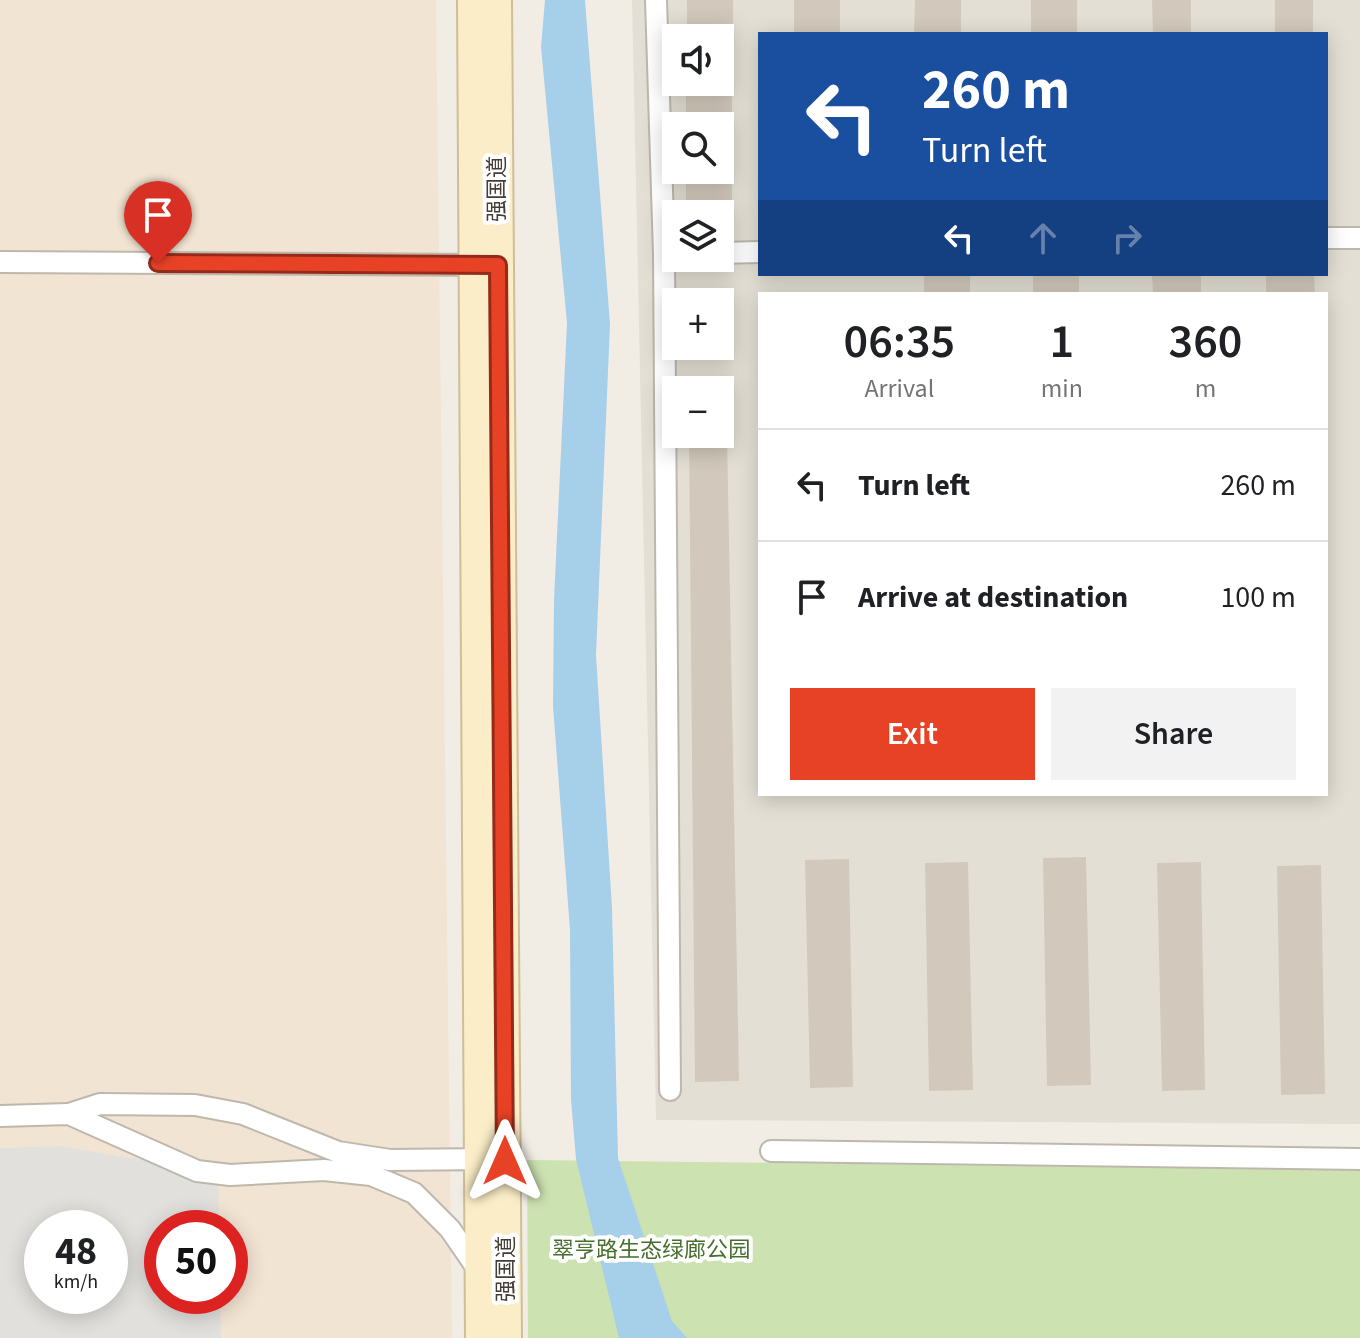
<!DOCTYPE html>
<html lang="en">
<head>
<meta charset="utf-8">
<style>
  body { margin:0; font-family:"Source Sans 3","Noto Sans SC",sans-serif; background:#f2f2f2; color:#202124; height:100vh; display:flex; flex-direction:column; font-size:30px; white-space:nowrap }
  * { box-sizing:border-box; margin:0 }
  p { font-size:26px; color:#757577 }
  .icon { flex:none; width:44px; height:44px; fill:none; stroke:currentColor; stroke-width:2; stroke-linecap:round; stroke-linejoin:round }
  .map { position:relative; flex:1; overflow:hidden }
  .drawer { position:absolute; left:758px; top:292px; width:570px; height:504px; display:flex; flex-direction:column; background:#fff; border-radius:0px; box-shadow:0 4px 20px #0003 }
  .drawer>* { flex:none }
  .banner { position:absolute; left:758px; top:32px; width:570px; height:244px; border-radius:0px; box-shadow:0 4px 20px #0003; background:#1a4fa0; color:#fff; overflow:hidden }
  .tools { position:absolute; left:662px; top:24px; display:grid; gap:16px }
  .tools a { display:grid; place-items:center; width:72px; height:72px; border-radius:0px; background:#fff; box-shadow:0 4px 20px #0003; font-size:40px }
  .speed { position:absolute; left:24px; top:1210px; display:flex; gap:16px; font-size:40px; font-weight:700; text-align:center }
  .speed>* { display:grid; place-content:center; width:104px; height:104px; border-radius:50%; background:#fff; box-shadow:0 4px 20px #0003; line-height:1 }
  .speed small { font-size:20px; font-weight:400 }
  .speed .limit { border:12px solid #d22; background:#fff; color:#111 }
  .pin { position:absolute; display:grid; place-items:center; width:68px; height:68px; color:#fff; margin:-82px -34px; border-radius:50% 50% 50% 0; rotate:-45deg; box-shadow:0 0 8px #0007 }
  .pin .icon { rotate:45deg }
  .me { position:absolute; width:88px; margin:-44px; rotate:0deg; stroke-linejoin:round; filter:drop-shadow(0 0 6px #0008) }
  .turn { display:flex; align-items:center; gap:28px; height:168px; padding:0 32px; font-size:36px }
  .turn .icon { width:104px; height:104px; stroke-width:2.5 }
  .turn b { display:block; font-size:56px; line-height:68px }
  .lanes { display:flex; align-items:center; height:76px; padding:0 32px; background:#0003; justify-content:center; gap:40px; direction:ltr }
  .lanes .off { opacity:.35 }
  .eta { display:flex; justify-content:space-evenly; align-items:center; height:136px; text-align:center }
  .eta b { font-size:48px; font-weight:600; line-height:56px }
  .primary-button { display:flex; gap:16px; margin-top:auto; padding:16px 32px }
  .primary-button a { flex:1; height:92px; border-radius:0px; background:#e74126; color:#fff; font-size:32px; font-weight:600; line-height:92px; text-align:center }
  .primary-button a+a { background:#f2f2f2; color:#202124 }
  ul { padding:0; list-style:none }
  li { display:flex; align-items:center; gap:24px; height:112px; padding:0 32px; border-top:2px solid #e0e0e0 }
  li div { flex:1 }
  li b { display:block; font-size:30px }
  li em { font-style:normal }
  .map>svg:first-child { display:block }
  .residential { fill:#e4dfd4; fill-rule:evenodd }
  .commercial { fill:#f2e4d2; fill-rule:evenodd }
  .green { fill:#cde2b1 }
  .parking { fill:#e2e0dd; fill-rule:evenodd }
  .water { fill:#a6cfe9 }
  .building { fill:#d2c9bc }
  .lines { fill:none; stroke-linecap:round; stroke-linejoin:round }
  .minor-casing { stroke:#beb8ac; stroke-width:24 }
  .secondary-casing { stroke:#cdbf98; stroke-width:34 }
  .minor { stroke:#fff; stroke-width:20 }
  .secondary { stroke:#faedc7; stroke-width:30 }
  .route-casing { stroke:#962a19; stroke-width:20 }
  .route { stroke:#e74126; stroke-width:14 }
  .labels { text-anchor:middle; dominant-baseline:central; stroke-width:8; stroke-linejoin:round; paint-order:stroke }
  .street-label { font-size:22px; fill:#433d35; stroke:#fff }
  .park-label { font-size:22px; fill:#476f2e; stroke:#fff }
</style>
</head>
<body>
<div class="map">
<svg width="1360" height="1338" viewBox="0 0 1360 1338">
  <rect width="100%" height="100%" fill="#f1ede5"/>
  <!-- residential -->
  <path class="residential" d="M632 0H1360V1124L656 1120ZM760 34H1326V274H760ZM676 38H720V82H676ZM676 126H720V170H676ZM676 214H720V258H676ZM760 294H1326V794H760ZM676 302H720V346H676ZM676 390H720V434H676Z"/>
  <!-- commercial -->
  <path class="commercial" d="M0 0H436L452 1338H0ZM42 1228H110V1296H42ZM162 1228H230V1296H162Z"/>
  <!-- green -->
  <polygon class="green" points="527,1160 1360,1170 1360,1338 528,1338"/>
  <!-- parking -->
  <path class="parking" d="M60 1146 218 1173 219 1228H162V1296H220L221 1338H0V1148ZM42 1228H110V1296H42Z"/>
  <!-- water -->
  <polygon class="water" points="545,0 585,0 610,324 596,655 612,908 618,1158 672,1321 687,1338 619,1338 576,1159 571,1099 570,930 553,706 554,600 567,323 541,47"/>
  <!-- building -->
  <g class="building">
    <rect x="687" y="0" width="46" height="38"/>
    <rect x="794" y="0" width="46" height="34"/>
    <polygon points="915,0 961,0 961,34 914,34"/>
    <rect x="1031" y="0" width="46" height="34"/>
    <polygon points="1152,0 1191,0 1191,34 1153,34"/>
    <rect x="1275" y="0" width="38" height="34"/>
    <rect x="686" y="82" width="46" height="44"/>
    <rect x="686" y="170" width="46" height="39"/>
    <rect x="924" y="274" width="46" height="20"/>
    <rect x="1033" y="274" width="46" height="20"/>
    <polygon points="1152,274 1201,274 1201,294 1153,294"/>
    <polygon points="1266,274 1314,274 1315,294 1266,294"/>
    <polygon points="689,434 727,434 739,1081 695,1082"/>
    <polygon points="1086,857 1091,1085 1047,1086 1043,858"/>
    <polygon points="849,859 853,1087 810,1088 805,860"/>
    <polygon points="968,862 973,1090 929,1091 925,863"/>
    <polygon points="1201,862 1205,1090 1162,1091 1157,863"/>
    <polygon points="1321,865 1325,1094 1281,1095 1277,866"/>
  </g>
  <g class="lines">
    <!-- minor casing -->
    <g class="minor-casing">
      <g id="minor">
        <polyline points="656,0 664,254"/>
        <polyline points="1326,238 1360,238"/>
        <polyline points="720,253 760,252"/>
        <polyline points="0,262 484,265"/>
        <polyline points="670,1090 664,254 676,254"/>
        <polyline points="69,1114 100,1104 195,1105 243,1114 338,1152 390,1160 490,1159"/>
        <polyline points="0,1116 69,1114 197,1171 230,1175 324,1170 371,1175 414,1193 450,1229 481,1274"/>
        <polyline points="771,1151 1360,1159"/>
      </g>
    </g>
    <!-- secondary casing -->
    <g class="secondary-casing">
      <g id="secondary">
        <polyline points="473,0 481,1338"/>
        <polyline points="496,0 506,1338"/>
      </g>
    </g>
    <!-- minor -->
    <use href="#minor" class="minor"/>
    <!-- secondary -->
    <use href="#secondary" class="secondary"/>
  </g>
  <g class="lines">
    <!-- route casing -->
    <g class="route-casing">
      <polyline id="route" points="158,263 498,265 505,1161"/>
    </g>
    <!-- route -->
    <use href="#route" class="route"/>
  </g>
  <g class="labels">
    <!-- street labels -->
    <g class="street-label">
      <text transform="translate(497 189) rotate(-90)">强国道</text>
      <text transform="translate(506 1269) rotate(-90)">强国道</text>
    </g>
    <!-- park labels -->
    <g class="park-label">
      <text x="651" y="1250">翠亨路生态绿廊公园</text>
    </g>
  </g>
</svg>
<div class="tools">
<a><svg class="icon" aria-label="sound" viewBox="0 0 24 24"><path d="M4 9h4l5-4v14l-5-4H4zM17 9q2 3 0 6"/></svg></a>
<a><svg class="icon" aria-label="search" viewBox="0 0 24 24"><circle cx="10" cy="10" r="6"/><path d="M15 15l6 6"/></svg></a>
<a><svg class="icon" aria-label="layers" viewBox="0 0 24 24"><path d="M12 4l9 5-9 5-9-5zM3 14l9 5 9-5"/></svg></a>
<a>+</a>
<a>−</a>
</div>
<div class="speed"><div>48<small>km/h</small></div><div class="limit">50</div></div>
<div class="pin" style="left:158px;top:263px;background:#d93025"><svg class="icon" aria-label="arrive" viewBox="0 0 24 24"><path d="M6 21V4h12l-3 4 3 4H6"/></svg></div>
<svg class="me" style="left:505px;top:1161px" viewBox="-20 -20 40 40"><path d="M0-17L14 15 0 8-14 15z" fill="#e74126" stroke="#fff" stroke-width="4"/></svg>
<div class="banner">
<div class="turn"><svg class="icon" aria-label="left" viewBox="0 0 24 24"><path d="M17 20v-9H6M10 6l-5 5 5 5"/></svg><div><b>260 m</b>Turn left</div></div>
<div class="lanes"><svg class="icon" aria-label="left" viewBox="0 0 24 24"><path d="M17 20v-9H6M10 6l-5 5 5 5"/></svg><svg class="icon off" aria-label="ahead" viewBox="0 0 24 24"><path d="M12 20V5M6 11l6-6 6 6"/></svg><svg class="icon off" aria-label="right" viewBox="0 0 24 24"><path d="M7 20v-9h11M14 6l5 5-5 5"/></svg></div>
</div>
<section class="drawer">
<div class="eta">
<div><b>06:35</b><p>Arrival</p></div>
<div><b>1</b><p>min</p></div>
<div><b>360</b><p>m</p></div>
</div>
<ul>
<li><svg class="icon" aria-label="left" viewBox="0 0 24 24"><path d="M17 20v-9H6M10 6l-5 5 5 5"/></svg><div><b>Turn left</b></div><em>260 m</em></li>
<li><svg class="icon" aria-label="arrive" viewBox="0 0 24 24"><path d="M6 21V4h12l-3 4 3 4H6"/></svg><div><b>Arrive at destination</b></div><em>100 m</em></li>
</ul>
<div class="primary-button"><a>Exit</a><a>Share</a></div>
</section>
</div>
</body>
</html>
